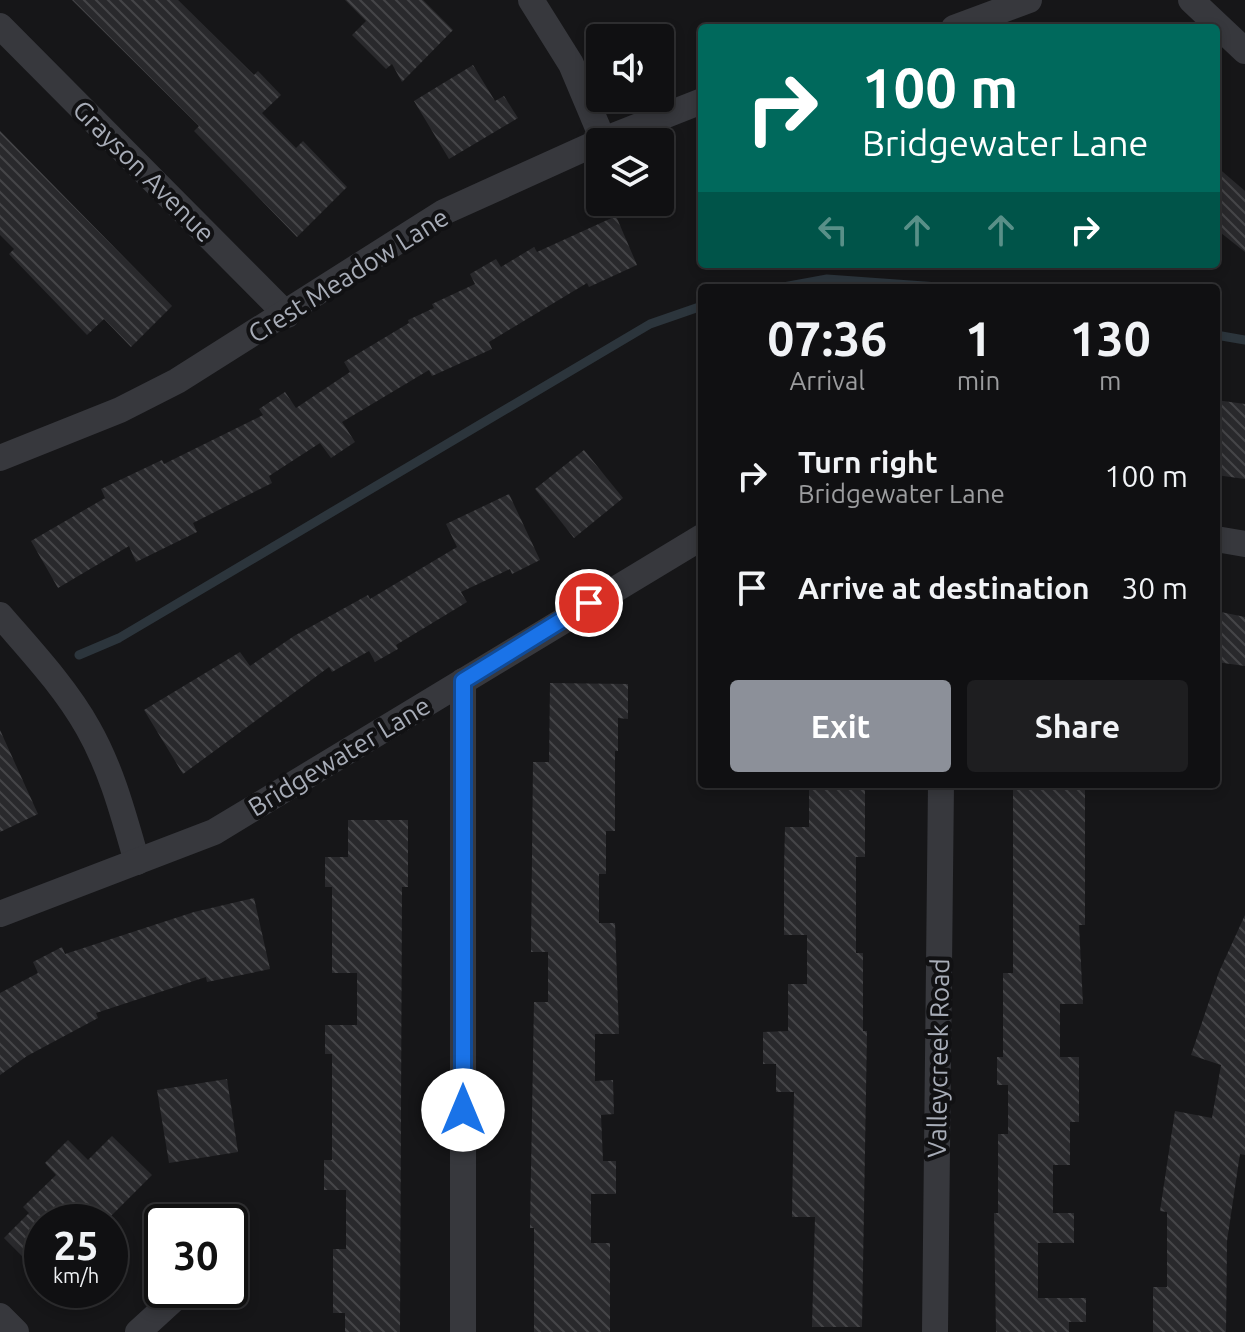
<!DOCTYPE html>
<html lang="en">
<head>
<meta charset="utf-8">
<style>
  body { margin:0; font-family:Ubuntu,sans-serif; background:#1e1e20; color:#f1f3f6; height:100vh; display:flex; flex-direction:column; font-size:30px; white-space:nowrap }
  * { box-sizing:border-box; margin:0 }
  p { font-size:26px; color:#9c9d9f }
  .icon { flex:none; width:44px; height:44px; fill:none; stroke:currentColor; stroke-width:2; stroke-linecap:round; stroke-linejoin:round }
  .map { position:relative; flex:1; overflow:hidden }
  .details { position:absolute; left:698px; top:284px; width:522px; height:504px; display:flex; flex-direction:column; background:#101012; border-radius:8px; box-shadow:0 4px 12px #0003,0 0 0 2px #303032 }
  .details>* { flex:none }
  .top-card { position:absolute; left:698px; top:24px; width:522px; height:244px; border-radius:8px; box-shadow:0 4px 12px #0003,0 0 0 2px #303032; background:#00695c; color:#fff; overflow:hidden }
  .buttons { position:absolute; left:586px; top:24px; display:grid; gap:16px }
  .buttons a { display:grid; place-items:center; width:88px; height:88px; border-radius:8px; background:#101012; box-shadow:0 4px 12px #0003,0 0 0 2px #303032; font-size:40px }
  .speed { position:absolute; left:24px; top:1204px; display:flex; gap:16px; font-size:40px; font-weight:700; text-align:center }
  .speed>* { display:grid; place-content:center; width:104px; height:104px; border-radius:50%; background:#101012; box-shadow:0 4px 12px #0003,0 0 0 2px #303032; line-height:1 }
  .speed small { font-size:20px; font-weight:400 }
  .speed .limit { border:4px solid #111; border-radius:12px; background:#fff; color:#111 }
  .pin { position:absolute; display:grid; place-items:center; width:68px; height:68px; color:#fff; margin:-34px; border:4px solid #fff; border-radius:50%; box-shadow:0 2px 8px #0007 }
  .me { position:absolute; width:88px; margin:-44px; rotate:0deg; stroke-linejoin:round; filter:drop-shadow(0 0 6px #0008) }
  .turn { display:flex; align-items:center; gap:28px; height:168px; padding:0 32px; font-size:36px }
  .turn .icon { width:104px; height:104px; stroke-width:2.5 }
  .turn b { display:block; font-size:56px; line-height:68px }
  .lanes { display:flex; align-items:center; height:76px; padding:0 32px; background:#0003; justify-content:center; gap:40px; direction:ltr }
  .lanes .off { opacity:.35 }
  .eta { display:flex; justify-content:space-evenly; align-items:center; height:136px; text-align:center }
  .eta b { font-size:48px; font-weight:700; line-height:56px }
  .action { display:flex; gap:16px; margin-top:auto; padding:16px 32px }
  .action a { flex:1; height:92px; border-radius:8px; background:#8c9099; color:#fff; font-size:32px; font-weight:700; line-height:92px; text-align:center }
  .action a+a { background:#1e1e20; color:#f1f3f6 }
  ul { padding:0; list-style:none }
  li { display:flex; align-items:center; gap:24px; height:112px; padding:0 32px }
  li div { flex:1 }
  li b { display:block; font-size:30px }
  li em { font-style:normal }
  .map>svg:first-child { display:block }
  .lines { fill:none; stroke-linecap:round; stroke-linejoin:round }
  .stream { stroke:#2c353c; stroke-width:9 }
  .building { fill:url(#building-back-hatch) }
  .street { stroke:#37383d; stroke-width:26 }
  .route-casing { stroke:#114b97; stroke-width:20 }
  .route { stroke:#1a73e8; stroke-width:14 }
  .labels { text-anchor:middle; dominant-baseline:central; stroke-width:8; stroke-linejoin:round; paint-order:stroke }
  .street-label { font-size:26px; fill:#a8adb8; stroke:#111113 }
</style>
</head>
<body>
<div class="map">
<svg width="1245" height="1332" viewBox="0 0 1245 1332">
  <defs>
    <pattern id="building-back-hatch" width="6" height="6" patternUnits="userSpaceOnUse" patternTransform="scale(2)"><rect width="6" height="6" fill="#29292c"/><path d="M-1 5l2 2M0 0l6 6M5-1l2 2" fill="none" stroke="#454548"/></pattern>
  </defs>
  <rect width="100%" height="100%" fill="#161618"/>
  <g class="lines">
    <!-- stream -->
    <g class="stream">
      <polyline points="778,288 827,279 952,288"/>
      <polyline points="1216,335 1245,340"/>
      <polyline points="79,655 119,638 650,324 702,306"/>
    </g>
  </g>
  <!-- building -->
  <g class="building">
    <polygon points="72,0 178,0 254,75 258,71 281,95 262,113 296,148 303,141 347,187 297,237 194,131 199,126"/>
    <polygon points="345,0 423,0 453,30 402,82 392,64 386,69 352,35 366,21"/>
    <polygon points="473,65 495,101 504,96 518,118 449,159 414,101"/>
    <polygon points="0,131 172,306 131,347 104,319 87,335 9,254 14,249 0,235"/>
    <polygon points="1216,166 1245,191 1245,252 1216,229"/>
    <polygon points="616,216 637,265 589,287 587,283 489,342 492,349 432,376 429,370 342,422 355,442 331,458 320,443 269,476 272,483 193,523 197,532 136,562 129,546 58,588 31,541 105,498 101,489 162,460 164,464 263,415 259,409 285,392 296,408 350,372 344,362 409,323 408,320 434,308 432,304 475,284 470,274 496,259 501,267 534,247 537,252"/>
    <polygon points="1216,400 1245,404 1245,479 1216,475"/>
    <polygon points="584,450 623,498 574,538 535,489"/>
    <polygon points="509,494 540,560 512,574 510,569 461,592 467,602 396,645 398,649 375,662 369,651 332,672 329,667 183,774 144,710 240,652 250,666 294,636 368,595 370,599 457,547 446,524"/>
    <polygon points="1216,611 1245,617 1245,666 1216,662"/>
    <polygon points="550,683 628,684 628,719 618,718 618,751 615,751 615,831 606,831 606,874 599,874 599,923 615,923 619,1034 595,1034 595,1081 613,1080 614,1114 601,1115 603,1161 616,1161 616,1194 591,1194 591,1243 610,1243 610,1332 534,1332 534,1228 530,1228 534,1002 548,1002 548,952 531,952 533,762 549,762"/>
    <polygon points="0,730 38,814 0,832"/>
    <polygon points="1013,784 1085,784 1085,925 1079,925 1083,1004 1060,1004 1060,1057 1079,1057 1079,1122 1070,1122 1070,1165 1053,1165 1053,1213 1074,1213 1074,1243 1038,1243 1038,1298 1086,1298 1086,1322 1069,1322 1069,1332 996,1332 994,1213 998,1213 998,1134 1008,1134 1008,1085 997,1085 997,1057 1003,1057 1003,973 1013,973"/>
    <polygon points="809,788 865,788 865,857 856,857 856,953 863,953 863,1031 867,1031 862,1327 812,1327 815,1217 792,1217 794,1092 776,1092 776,1064 763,1064 763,1032 788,1031 788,984 807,984 807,935 784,935 784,869 785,827 809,827"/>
    <polygon points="348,820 408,820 408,887 402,887 400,1332 345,1332 345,1313 333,1313 333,1249 346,1249 346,1190 324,1190 324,1160 332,1160 332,1054 325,1054 325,1025 357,1025 357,973 332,973 332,887 325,887 325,857 348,857"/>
    <polygon points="254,898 270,969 207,982 206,977 96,1013 98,1018 27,1056 0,1075 0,993 38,973 33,962 62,947 65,954 194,912"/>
    <polygon points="1245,915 1245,1155 1240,1154 1227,1241 1226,1332 1153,1332 1153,1287 1167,1287 1167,1212 1160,1211 1175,1111 1212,1118 1221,1065 1191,1055 1219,972"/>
    <polygon points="227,1079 238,1152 169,1163 157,1090"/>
    <polygon points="112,1136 152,1175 105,1222 42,1222 42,1276 4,1238 29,1213 23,1207 56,1175 45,1163 68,1140 88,1160"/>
  </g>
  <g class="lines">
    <!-- street -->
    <g class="street">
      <polyline points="531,0 571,64 603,140"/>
      <polyline points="1191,0 1245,51"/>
      <polyline points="0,26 287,315"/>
      <polyline points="954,28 1029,0"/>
      <polyline points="0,458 120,410 177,381 444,212 603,140 702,101"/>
      <polyline points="1216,539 1245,544"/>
      <path d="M0 615C31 651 65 687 88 728 112 770 124 817 137 862"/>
      <polyline points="0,914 214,832 702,537"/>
      <polyline points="0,1316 16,1332"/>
      <polyline points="138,1332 184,1290"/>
      <polyline points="463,1332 463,681"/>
      <polyline points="935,1332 941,784"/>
    </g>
  </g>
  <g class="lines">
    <!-- route casing -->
    <g class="route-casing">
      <polyline id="route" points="463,1110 463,681 589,603"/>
    </g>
    <!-- route -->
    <use href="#route" class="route"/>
  </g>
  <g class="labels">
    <!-- street labels -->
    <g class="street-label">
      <text transform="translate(144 171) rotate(45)">Grayson Avenue</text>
      <text transform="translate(348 275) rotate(-32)">Crest Meadow Lane</text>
      <text transform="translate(339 756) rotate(-31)">Bridgewater Lane</text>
      <text transform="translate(938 1058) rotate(-89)">Valleycreek Road</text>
    </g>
  </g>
</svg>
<div class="buttons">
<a><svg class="icon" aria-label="sound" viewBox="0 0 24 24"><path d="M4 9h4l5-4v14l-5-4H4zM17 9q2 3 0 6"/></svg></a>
<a><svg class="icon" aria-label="layers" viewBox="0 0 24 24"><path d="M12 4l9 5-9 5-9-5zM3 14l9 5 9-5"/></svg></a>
</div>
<div class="speed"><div>25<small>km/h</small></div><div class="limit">30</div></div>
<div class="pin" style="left:589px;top:603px;background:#d93025"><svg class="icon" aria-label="arrive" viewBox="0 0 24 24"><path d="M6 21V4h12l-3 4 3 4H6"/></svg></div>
<svg class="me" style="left:463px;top:1110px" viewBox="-20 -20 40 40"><circle r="19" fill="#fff"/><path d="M0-13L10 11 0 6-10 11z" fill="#1a73e8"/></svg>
<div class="top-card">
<div class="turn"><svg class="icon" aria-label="right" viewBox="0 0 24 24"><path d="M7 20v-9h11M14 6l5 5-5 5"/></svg><div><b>100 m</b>Bridgewater Lane</div></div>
<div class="lanes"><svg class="icon off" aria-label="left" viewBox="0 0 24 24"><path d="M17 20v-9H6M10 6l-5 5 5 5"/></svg><svg class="icon off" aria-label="ahead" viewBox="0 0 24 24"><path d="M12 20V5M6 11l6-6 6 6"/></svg><svg class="icon off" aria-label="ahead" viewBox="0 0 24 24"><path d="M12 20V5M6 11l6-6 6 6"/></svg><svg class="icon" aria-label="right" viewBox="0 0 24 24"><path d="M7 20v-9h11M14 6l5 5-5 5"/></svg></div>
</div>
<section class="details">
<div class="eta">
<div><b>07:36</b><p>Arrival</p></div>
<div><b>1</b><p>min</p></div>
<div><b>130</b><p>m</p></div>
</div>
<ul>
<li><svg class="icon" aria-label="right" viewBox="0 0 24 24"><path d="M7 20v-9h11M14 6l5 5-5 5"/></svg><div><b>Turn right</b><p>Bridgewater Lane</p></div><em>100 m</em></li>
<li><svg class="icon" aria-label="arrive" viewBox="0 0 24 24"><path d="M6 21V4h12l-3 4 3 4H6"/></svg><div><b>Arrive at destination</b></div><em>30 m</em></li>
</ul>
<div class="action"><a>Exit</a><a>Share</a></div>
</section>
</div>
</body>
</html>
